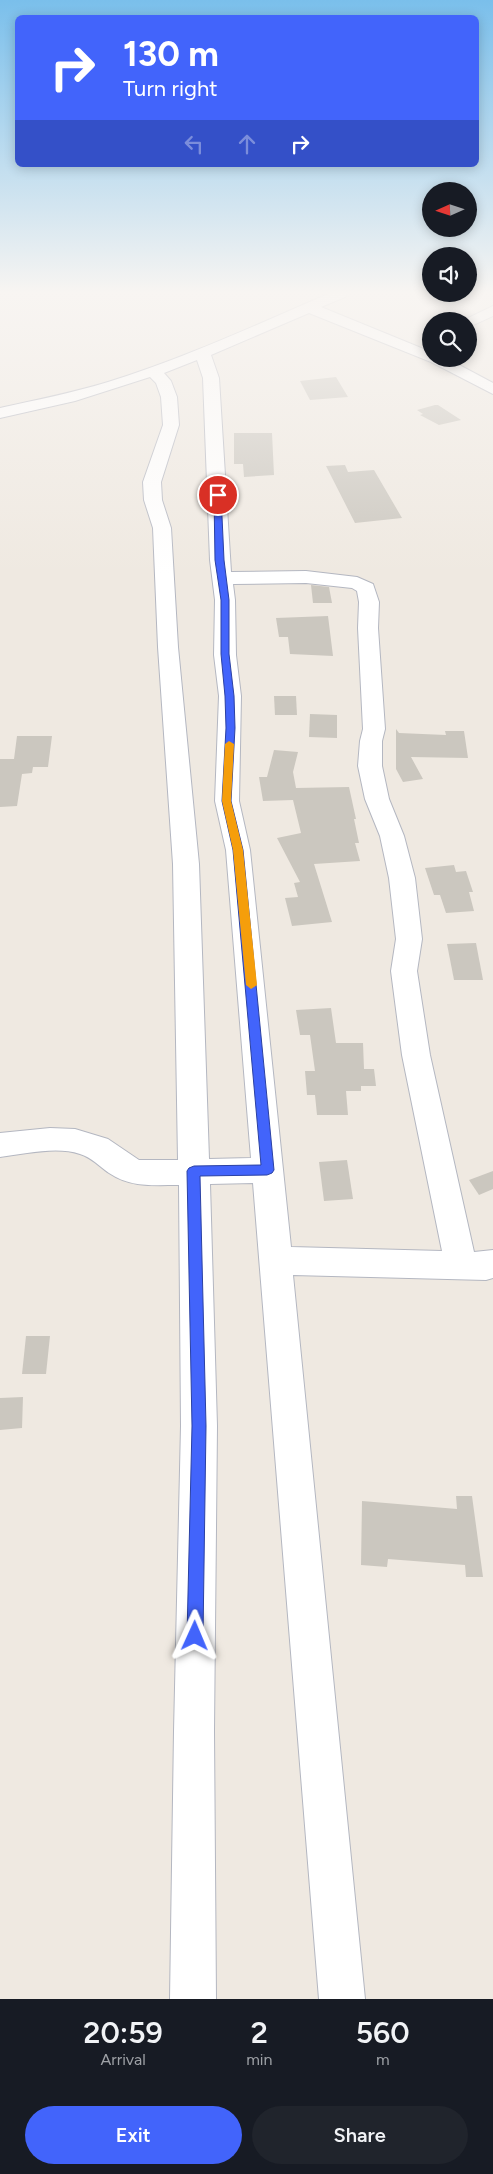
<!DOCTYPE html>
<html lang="en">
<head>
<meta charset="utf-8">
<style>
  body { margin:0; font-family:Figtree,sans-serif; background:#20242c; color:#f1f3f6; height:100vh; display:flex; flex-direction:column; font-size:19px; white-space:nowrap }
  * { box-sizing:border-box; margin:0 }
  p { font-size:16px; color:#9ea1a6 }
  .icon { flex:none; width:28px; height:28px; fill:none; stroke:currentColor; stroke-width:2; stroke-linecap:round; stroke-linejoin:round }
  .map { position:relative; height:1999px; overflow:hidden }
  .drawer { display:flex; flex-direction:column; background:#171b24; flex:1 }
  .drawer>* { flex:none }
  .guide { position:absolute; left:15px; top:15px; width:464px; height:152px; border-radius:8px; box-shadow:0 2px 12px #0003; background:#4264fb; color:#fff; overflow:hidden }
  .needle { width:32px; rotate:267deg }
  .fabs { position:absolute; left:422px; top:182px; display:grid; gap:10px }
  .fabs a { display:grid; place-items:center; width:55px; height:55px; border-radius:50%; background:#171b24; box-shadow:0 2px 12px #0003; font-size:25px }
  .pin { position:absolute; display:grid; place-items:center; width:42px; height:42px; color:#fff; margin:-21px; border:2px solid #fff; border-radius:50%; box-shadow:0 1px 5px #0007 }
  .me { position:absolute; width:55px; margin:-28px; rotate:1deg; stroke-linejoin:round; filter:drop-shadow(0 0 4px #0008) }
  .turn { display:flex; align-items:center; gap:18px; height:105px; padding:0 25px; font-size:22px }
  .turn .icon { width:65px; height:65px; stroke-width:2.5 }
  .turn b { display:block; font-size:35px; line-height:42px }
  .lanes { display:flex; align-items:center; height:48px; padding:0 25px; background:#0003; justify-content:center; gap:25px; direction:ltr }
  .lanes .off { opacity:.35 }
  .eta { display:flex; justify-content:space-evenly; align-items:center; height:85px; text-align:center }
  .eta b { font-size:30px; font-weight:600; line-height:35px }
  .button { display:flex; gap:10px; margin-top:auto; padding:10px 25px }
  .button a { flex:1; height:58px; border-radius:30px; background:#4264fb; color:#fff; font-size:20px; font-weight:600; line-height:58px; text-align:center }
  .button a+a { background:#20242c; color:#f1f3f6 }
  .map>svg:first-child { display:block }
  .building { fill:#cbc7bf }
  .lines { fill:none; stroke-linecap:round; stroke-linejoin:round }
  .minor-casing { stroke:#b4b7c1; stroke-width:2 }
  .minor { fill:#fff; fill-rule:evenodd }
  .route { fill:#4264fb; stroke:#2b41a3 }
  .slow { fill:#f59e0b }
</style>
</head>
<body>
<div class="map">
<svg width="493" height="1999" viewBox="0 0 493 1999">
  <rect width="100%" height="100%" fill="#efe9e1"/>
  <!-- building -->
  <g class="building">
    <polygon points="336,377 348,397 310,400 300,381"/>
    <polygon points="435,405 438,405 461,420 439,425 420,415 423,414 417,410"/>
    <polygon points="234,433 272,433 274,475 244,477 243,464 234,464"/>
    <polygon points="345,465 348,472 374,470 402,518 355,523 326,466"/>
    <polygon points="311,585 329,587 332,603 313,603"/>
    <polygon points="328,616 333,656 290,654 288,637 279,637 276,618"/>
    <polygon points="274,696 296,696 297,715 275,715"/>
    <polygon points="310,714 337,715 337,738 309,737"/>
    <polygon points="396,729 399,733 446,735 445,731 464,731 468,758 411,757 423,779 403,782 396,769"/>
    <polygon points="17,736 52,736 48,767 33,767 32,773 22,774 17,806 0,807 0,759 14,759"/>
    <polygon points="274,750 298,752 293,772 296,788 349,787 356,819 354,819 359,843 355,843 360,861 314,864 332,922 292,926 285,898 298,897 294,883 300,882 277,838 301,833 293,800 263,801 259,777 267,777"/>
    <polygon points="454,865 456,872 466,871 473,892 469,892 474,911 446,913 440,895 434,895 425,868"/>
    <polygon points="476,943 483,980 454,980 447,944"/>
    <polygon points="331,1008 336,1043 363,1043 364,1069 374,1069 376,1086 361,1086 361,1091 346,1091 348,1115 317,1115 315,1095 307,1095 305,1071 315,1071 310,1035 300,1035 296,1010"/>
    <polygon points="347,1160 353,1199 324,1201 319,1162"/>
    <polygon points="493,1171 493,1189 479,1195 469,1180"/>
    <polygon points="26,1336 50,1336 46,1374 22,1374"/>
    <polygon points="23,1397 22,1428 0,1430 0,1398"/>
    <polygon points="456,1496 472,1496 483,1577 466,1577 465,1565 388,1559 387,1567 361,1565 362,1501 457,1509"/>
  </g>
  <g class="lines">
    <!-- minor casing -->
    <g class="minor-casing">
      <g id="minor">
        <path d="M328 294H347L345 297 321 307 431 352V359H448L493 383V394L431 362 309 313 211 355 219 378 231 572 306 571 357 577 373 584 379 602 378 628 385 729 382 741V766L389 799 404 836 415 878 422 939 417 971 430 1055 474 1252 493 1250V1278L486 1280 293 1275 365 1999H319L253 1183 210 1184 217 1426 214 1731 216 1999H170L174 1731 181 1426 179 1185C154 1185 131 1188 109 1173 99 1166 91 1157 80 1154 56 1146 25 1154 0 1157V1133L50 1128 75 1129 108 1139 139 1160H178L173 864 158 647 153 528 144 500 143 482 163 425 161 397 156 383 150 377 75 401 0 418V408C36 400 72 393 108 382 183 359 256 325 328 294ZM197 360 203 378 210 560 215 600 214 655 219 696 215 801 226 850 251 1158 209 1159 199 864 178 647 171 528 162 500 161 482 179 425 177 397 171 381 164 373ZM306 583 352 588 357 591 359 602 358 628 363 729 360 741 358 766 365 799 380 836 389 878 396 939 391 971 402 1055 442 1251 291 1247 250 850 239 801 241 696 236 655 235 600 233 584Z"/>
        <polygon points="493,306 493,316 469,327 469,321 462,321"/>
      </g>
    </g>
    <!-- minor -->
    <use href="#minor" class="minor"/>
  </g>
  <!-- sky -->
  <linearGradient id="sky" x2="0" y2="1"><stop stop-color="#7abfeb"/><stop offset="0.51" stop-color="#f8f5f2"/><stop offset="1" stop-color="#f8f5f2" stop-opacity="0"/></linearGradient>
  <rect width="493" height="574" fill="url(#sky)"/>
  <!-- route -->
  <polygon class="route" points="218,492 221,495 224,560 229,600 229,654 234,696 235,728 231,801 243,850 274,1170 272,1173 267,1175 200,1176 206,1426 203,1636 201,1642 195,1644 190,1642 187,1636 192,1426 187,1171 189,1168 194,1166 261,1165 233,850 222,801 226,728 225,696 221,654 221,600 215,560 214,495"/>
  <!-- slow -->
  <polygon class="slow" points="229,741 234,744 231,801 243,850 257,985 251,989 246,985 233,850 222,801 225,744"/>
</svg>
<div class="fabs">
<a><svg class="needle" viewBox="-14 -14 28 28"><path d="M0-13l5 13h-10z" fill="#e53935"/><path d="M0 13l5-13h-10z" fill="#9ea1a6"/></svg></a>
<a><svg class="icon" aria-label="sound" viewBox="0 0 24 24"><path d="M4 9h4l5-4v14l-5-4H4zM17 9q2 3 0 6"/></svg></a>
<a><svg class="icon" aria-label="search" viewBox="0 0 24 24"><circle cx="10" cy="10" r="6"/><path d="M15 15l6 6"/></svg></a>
</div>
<div class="pin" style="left:218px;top:495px;background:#d93025"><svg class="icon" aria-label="arrive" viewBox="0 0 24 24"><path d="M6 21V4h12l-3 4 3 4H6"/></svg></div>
<svg class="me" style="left:195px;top:1636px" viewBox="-20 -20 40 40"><path d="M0-17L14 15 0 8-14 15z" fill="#4264fb" stroke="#fff" stroke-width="4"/></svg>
<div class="guide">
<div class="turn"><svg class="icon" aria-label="right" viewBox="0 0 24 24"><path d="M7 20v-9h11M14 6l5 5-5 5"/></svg><div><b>130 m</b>Turn right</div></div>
<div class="lanes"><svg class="icon off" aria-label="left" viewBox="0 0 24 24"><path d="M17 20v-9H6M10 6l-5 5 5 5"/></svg><svg class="icon off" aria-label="ahead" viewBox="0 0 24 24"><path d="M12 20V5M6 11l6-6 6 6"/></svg><svg class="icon" aria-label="right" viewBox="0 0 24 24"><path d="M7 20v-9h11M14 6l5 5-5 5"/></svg></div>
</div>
</div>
<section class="drawer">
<div class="eta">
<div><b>20:59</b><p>Arrival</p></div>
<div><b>2</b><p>min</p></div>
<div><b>560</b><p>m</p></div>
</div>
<div class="button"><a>Exit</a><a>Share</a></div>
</section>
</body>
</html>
